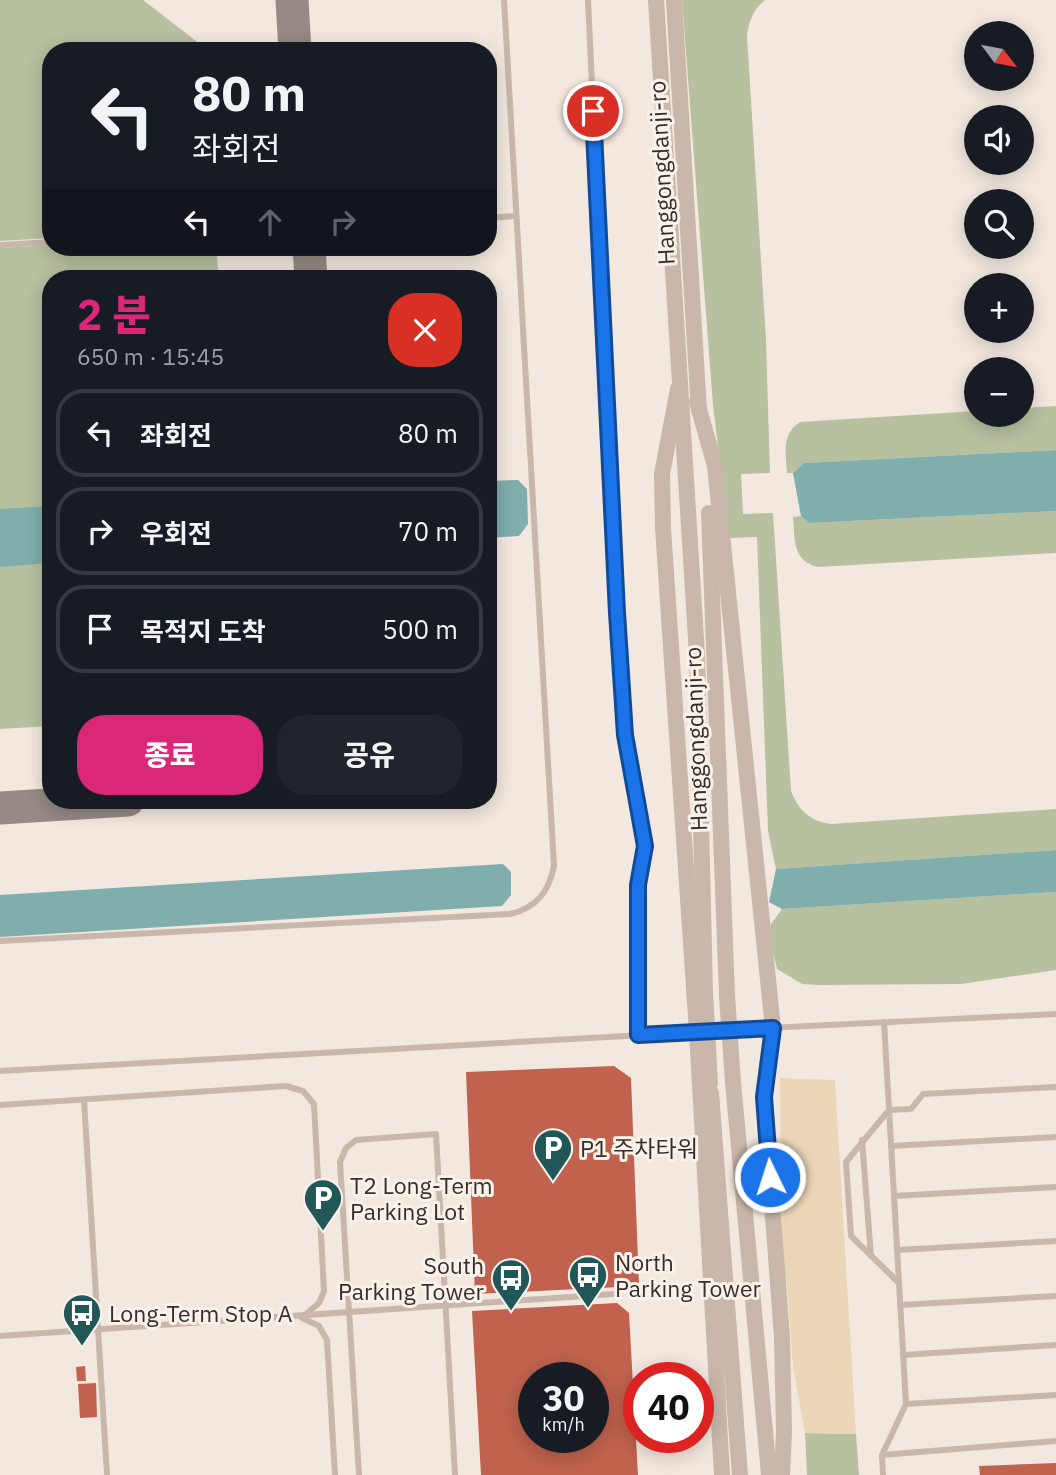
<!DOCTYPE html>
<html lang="ko">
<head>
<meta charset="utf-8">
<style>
  body { margin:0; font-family:"IBM Plex Sans","Noto Sans KR",sans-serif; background:#20242c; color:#f1f3f6; height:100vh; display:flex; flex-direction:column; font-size:26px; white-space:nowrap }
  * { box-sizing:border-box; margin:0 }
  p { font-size:23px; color:#9ea1a6 }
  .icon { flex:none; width:38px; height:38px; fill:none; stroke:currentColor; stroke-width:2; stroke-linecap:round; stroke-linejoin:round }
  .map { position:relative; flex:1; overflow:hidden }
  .details { position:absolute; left:42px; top:270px; width:455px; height:539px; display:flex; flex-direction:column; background:#171b24; border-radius:28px; box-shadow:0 4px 18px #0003 }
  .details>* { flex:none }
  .hud { position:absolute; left:42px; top:42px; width:455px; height:214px; border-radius:28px; box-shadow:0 4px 18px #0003; background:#171b24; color:#f1f3f6; overflow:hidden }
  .needle { width:46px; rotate:122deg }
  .buttons { position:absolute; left:964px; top:21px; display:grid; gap:14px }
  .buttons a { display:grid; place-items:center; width:70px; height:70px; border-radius:50%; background:#171b24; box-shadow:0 4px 18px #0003; font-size:35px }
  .speed { position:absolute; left:518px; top:1362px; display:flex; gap:14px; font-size:35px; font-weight:700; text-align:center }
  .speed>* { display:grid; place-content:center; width:91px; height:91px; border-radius:50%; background:#171b24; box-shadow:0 4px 18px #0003; line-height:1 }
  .speed small { font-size:18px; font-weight:400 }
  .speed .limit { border:10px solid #d22; background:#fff; color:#111 }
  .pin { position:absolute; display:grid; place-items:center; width:60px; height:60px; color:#fff; margin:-30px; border:4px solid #fff; border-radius:50%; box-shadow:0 2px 7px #0007 }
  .me { position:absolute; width:77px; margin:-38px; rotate:356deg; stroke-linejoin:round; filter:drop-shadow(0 0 5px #0008) }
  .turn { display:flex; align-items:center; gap:24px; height:147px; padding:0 35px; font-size:32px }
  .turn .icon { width:91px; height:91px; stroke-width:2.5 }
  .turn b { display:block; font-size:49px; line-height:60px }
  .lanes { display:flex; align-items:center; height:66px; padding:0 35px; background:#0003; justify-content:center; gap:35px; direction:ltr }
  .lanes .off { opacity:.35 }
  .round { display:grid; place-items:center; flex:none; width:74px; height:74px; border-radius:28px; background:#20242c }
  .headline { display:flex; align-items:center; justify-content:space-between; height:119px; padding:0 35px }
  h1 { font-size:42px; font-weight:800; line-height:52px; color:#db2777 }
  .button { display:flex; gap:14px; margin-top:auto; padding:14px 35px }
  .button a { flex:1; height:80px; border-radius:28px; background:#db2777; color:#fff; font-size:28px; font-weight:800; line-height:80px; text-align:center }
  .button a+a { background:#20242c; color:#f1f3f6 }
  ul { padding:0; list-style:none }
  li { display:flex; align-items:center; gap:21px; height:88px; margin:0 14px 10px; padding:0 21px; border:4px solid #363941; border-radius:28px }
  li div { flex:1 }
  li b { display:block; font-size:26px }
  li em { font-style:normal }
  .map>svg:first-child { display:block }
  .green { fill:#b7c09f }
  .sand { fill:#ebd6b8 }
  .water { fill:#7faeac }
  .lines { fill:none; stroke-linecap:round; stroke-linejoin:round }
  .taxiway { stroke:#958a84; stroke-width:33 }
  .building { fill:#c0624e; fill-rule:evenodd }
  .service { stroke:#cab7ab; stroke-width:6 }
  .tertiary { stroke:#cab7ab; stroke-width:16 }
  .tertiary-bridge { stroke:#cab7ab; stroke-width:16 }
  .route-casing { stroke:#114b97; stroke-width:18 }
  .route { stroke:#1a73e8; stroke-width:12 }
  .labels { text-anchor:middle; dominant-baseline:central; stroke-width:6; stroke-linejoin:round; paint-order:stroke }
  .street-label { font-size:23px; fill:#382d2a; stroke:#f9f2eb }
  .poi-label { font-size:23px; fill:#382d2a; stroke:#f9f2eb; text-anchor:start }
</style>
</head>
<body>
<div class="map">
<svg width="1056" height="1475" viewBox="0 0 1056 1475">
  <rect width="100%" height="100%" fill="#f2e8df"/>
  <!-- green -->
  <g class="green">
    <polygon points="0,0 143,0 209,51 51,51 51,238 0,241"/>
    <path d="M682 0H765C753 10 749 21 747 36L766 341 770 473 741 474 743 514 773 513 791 791C799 811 810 821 831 824L1056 809V850L776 869 768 831 757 537 729 538 713 405Z"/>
    <polygon points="51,245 216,247 219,278 51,278 51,726 0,729 0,248"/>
    <path d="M1056 406V450L804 463 793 473H787C786 453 781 434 800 422L976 411V415H1022V408Z"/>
    <path d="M1056 511V553L818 567C792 561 795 539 793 517L801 516 809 523Z"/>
    <polygon points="1056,892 1056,970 961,984 819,985 802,984 777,969 774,956 770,953 771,924 782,909"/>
    <polygon points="805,1433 856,1434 859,1475 807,1475"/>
  </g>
  <!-- sand -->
  <polygon class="sand" points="780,1078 835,1080 856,1434 805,1433 793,1367 787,1285 782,1274"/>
  <!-- water -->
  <g class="water">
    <polygon points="1056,450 1056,511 809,523 801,516 793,473 804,463"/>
    <polygon points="518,480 527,489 528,524 519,536 488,538 488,481"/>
    <polygon points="51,506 51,563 0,567 0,509"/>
    <polygon points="1056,850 1056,892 782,909 769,902 776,869"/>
    <polygon points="503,864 511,872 511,895 502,906 0,937 0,895"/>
  </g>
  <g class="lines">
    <!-- taxiway -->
    <g class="taxiway">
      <polyline points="292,0 295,51"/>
      <polyline points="309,247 311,278"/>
      <polyline points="0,808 128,800"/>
    </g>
  </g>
  <!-- building -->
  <g class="building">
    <polygon points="614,1066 631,1078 639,1286 475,1294 466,1072"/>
    <path d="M617 1303 629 1313 638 1475H481L472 1311ZM534 1377H593V1437H534Z"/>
    <polygon points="85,1366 86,1381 77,1381 76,1367"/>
    <polygon points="96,1383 97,1417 80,1418 78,1384"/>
    <polygon points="1056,1463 1056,1475 980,1475 979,1466"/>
  </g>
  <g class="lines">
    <!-- service -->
    <g class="service">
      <polyline points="588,0 617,613 625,735 645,846 638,885 638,1035"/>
      <polyline points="488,218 515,216"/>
      <polyline points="0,245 51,242"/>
      <path d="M0 941 510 914C536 908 549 892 554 866L504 0"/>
      <polyline points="884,1022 906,1404 1056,1395"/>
      <polyline points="708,1031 1056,1014"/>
      <polyline points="0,1071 698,1032"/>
      <polyline points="84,1100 107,1475"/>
      <polyline points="0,1105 286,1086 303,1091 314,1104 324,1291 319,1303 305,1315"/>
      <polyline points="862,1140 871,1256"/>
      <polyline points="891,1146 1056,1137"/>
      <polyline points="894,1196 1056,1187"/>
      <polyline points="897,1250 1056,1241"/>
      <polyline points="899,1283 851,1236 846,1162 889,1110 911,1109 923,1094 1056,1087"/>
      <polyline points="900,1305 1056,1296"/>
      <polyline points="302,1318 319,1326 327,1340 335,1475"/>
      <polyline points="0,1336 614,1294"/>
      <polyline points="903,1355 1056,1345"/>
      <polyline points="882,1455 1056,1441"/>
      <polyline points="359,1475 340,1162 346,1148 356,1140 436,1134 455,1475"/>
      <polyline points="883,1475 882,1455 906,1404"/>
    </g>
    <!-- tertiary -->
    <g class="tertiary">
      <polyline points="656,0 697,655 705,991"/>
      <polyline points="674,0 699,410"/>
      <polyline points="678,389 662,474 663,528 697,1032 722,1475"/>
      <polyline points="697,402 715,466 773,1028 764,1097 782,1337 784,1432 782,1475"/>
      <polyline points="709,513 727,996"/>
      <polyline points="733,1082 769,1475"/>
      <polyline points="711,1093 740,1475"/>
    </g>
    <!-- tertiary-bridge -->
    <g class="tertiary-bridge">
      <polyline points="705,991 710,1083"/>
      <polyline points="727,996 733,1082"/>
    </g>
  </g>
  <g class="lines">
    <!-- route casing -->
    <g class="route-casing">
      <polyline id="route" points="593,111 617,613 625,735 645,846 638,885 638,1035 773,1028 764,1097 770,1177"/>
    </g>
    <!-- route -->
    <use href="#route" class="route"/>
  </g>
  <!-- icons -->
  <defs>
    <g id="parking-pin" transform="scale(2.0125)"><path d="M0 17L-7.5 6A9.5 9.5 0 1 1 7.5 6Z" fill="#215757" stroke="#f9f2eb"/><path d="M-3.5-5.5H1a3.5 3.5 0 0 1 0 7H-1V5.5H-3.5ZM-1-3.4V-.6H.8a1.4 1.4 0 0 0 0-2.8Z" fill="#fff"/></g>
    <g id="bus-pin" transform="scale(2.0125)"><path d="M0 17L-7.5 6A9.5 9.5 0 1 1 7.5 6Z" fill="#215757" stroke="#f9f2eb"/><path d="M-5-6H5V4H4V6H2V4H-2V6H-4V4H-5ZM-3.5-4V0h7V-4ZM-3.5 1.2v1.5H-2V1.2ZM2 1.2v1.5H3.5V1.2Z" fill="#fff"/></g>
  </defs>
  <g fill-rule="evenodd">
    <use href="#parking-pin" x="553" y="1148"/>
    <use href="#parking-pin" x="323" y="1198"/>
    <use href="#bus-pin" x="588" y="1275"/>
    <use href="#bus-pin" x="511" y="1278"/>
    <use href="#bus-pin" x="82" y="1313"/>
  </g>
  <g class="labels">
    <!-- street labels -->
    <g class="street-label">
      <text transform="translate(661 173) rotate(-93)">Hanggongdanji-ro</text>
      <text transform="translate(695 739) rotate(-92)">Hanggongdanji-ro</text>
    </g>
    <!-- poi labels -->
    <g class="poi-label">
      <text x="580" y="1148">P1 주차타워</text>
      <text x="350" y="1185">T2 Long-Term<tspan x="350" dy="26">Parking Lot</tspan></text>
      <text x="615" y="1262">North<tspan x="615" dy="26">Parking Tower</tspan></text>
      <text x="484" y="1265" text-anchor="end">South<tspan x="484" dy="26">Parking Tower</tspan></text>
      <text x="109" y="1313">Long-Term Stop A</text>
    </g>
  </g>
</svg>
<div class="buttons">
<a><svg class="needle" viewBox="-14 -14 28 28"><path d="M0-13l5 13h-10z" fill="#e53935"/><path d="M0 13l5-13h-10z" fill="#9ea1a6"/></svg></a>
<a><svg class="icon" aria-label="sound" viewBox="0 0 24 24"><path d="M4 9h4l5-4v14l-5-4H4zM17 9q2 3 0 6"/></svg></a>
<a><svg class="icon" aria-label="search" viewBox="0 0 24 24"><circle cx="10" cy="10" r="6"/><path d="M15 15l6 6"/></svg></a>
<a>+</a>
<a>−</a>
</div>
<div class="speed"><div>30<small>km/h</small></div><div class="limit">40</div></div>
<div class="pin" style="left:593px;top:111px;background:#d93025"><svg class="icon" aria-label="arrive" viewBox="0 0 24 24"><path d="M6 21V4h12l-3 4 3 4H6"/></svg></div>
<svg class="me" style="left:770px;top:1177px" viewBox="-20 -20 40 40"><circle r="17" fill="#1a73e8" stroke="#fff" stroke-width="3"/><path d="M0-11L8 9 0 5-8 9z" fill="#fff"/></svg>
<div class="hud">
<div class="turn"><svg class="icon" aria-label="left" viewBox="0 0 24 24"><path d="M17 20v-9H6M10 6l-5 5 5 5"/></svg><div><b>80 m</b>좌회전</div></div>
<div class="lanes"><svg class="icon" aria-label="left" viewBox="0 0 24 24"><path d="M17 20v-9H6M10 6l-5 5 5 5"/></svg><svg class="icon off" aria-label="ahead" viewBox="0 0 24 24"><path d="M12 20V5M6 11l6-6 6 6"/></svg><svg class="icon off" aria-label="right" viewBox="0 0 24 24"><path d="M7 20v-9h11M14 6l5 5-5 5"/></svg></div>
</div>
<section class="details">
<div class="headline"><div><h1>2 분</h1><p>650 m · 15:45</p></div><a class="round" style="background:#d93025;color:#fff"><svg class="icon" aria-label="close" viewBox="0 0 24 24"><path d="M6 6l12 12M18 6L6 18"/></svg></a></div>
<ul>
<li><svg class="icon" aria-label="left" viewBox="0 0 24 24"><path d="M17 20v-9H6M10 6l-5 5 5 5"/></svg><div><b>좌회전</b></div><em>80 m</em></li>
<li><svg class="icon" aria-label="right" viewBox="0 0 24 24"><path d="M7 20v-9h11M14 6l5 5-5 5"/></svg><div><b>우회전</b></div><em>70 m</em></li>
<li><svg class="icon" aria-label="arrive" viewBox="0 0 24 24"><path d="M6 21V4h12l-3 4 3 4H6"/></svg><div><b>목적지 도착</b></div><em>500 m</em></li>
</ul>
<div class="button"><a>종료</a><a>공유</a></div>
</section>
</div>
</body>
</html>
